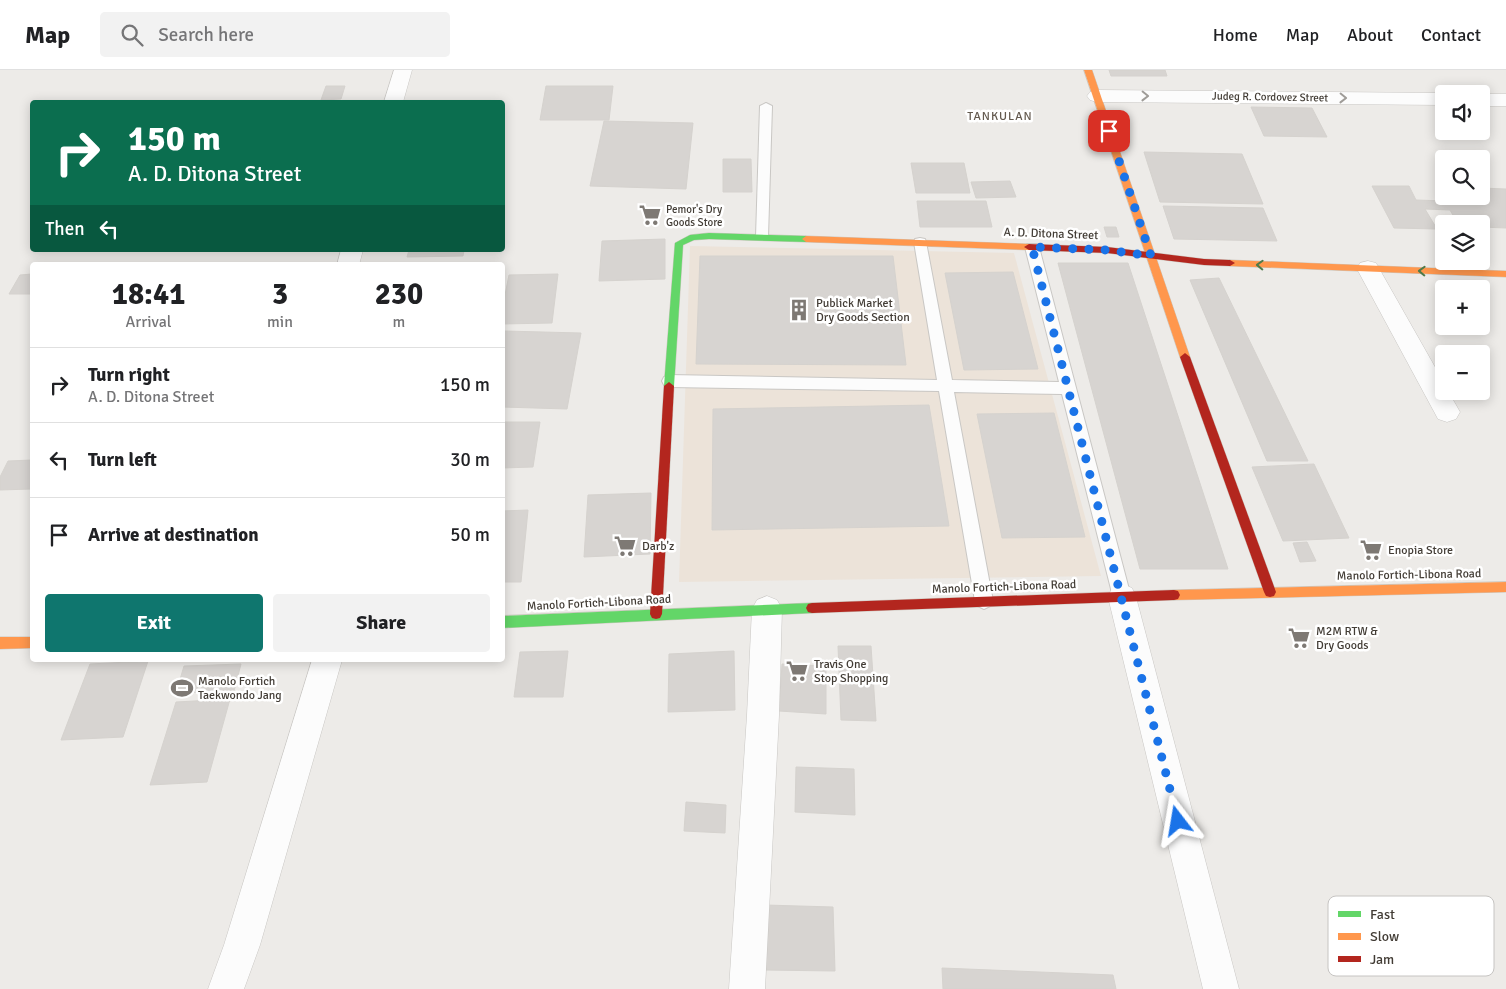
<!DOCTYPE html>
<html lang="en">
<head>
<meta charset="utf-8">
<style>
  body { margin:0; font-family:Signika,sans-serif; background:#f2f2f2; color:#202124; height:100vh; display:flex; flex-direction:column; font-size:19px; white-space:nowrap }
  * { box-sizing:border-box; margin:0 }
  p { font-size:16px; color:#757577 }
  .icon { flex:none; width:28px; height:28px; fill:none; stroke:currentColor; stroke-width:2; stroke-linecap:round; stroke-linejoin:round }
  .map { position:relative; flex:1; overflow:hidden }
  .panel { position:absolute; left:30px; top:192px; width:475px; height:400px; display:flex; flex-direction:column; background:#fff; border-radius:5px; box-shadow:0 2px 12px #0003 }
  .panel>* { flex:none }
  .guide { position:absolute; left:30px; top:30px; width:475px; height:152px; border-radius:5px; box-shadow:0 2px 12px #0003; background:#0b6e4f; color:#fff; overflow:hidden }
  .tools { position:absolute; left:1435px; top:15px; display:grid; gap:10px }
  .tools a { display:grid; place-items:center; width:55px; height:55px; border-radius:5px; background:#fff; box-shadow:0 2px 12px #0003; font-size:25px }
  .pin { position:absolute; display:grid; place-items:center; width:42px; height:42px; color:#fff; margin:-21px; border-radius:10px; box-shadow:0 2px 8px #0006 }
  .me { position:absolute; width:55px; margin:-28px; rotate:346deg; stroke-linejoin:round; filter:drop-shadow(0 0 4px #0008) }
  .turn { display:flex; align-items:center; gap:18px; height:105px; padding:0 15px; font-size:22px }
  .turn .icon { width:65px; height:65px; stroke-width:2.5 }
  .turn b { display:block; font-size:35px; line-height:42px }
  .then { display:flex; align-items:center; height:48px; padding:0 15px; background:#0003; gap:10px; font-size:19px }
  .eta { display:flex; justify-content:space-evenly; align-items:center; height:85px; text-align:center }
  .eta b { font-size:30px; font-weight:800; line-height:35px }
  .button { display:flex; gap:10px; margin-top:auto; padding:10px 15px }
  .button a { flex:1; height:58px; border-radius:5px; background:#0f766e; color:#fff; font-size:20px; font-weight:800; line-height:58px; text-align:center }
  .button a+a { background:#f2f2f2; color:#202124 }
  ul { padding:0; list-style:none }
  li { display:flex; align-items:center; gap:15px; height:75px; padding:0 15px; border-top:1px solid #e0e0e0 }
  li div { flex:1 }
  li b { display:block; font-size:19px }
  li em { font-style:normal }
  header { display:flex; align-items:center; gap:30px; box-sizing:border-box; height:70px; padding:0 25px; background:#fff; border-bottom:1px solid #e0e0e0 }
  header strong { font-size:24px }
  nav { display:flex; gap:28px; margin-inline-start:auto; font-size:18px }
  .search { width:350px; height:45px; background:#f2f2f2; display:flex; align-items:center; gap:12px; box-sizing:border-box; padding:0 18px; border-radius:5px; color:#757577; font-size:19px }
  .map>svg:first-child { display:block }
  .commercial { fill:#ece3d9 }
  .building { fill:#d7d4d1; stroke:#d5d2ce }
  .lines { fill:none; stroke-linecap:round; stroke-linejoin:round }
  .lane-casing { stroke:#c9c7c4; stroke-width:2 }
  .street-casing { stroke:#c9c7c4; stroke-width:1 }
  .fast-casing { stroke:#ccc7bf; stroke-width:1 }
  .slow-casing { stroke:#ccc7bf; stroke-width:1 }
  .jam-casing { stroke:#ccc7bf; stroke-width:1 }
  .lane { fill:#fcfcfc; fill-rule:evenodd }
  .street { fill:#fcfcfc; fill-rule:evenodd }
  .fast { fill:#63d668; fill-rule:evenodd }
  .slow { fill:#ff974d; fill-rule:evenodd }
  .jam { fill:#b3261e; fill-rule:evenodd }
  .oneway { stroke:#9f9c98 }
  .oneway2 { stroke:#4f7a49 }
  .route { stroke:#1a73e8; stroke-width:9; stroke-dasharray:0 16.2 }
  .labels { text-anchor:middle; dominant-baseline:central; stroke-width:5; stroke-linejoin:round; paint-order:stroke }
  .far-street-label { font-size:11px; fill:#423c35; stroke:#fff }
  .far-poi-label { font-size:11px; fill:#423c35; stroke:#fff; text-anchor:start }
  .far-quarter-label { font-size:12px; letter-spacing:1px; fill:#63594e; stroke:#fff }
  .street-label { font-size:12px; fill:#423c35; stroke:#fff }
  .poi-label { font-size:12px; fill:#423c35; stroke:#fff; text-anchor:start }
  .key { fill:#fff; stroke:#c6c4c2; stroke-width:1 }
  .key-label { font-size:14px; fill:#423c35 }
</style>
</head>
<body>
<header>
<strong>Map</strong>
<div class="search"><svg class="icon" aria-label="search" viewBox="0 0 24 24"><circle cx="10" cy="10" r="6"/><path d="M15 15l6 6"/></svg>Search here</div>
<nav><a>Home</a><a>Map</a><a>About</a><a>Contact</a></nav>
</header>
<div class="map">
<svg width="1506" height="919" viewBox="0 0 1506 919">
  <rect width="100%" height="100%" fill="#edebe8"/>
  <!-- commercial -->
  <polygon class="commercial" points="690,176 1014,183 1101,506 679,512"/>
  <!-- building -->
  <g class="building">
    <polygon points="1109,0 1165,0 1167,6 1111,6"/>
    <polygon points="326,16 345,16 341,29 321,30"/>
    <polygon points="546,16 613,16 609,50 540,50"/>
    <polygon points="1251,37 1312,38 1327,67 1264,66"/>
    <polygon points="604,51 693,53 686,119 590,116"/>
    <polygon points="1144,82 1242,84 1263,134 1160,132"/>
    <polygon points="723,89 751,89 752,122 723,122"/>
    <polygon points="911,93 964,93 970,123 916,123"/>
    <polygon points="1010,111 1016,127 976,128 971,112"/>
    <polygon points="1372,116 1409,116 1416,130 1445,131 1437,117 1444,117 1444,126 1481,126 1481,118 1506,119 1506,158 1481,157 1481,154 1458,154 1450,140 1425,139 1437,159 1394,158"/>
    <polygon points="917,131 986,131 992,157 920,157"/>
    <polygon points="1163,136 1263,138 1277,171 1174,169"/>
    <polygon points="1104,157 1116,157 1119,167 1107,167"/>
    <polygon points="665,169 665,209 599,211 602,171"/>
    <polygon points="409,180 464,180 463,186 407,187"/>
    <polygon points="700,186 893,186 906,295 696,294"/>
    <polygon points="1058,193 1128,193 1228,499 1140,499"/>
    <polygon points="1013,202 1038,299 964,300 945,203"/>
    <polygon points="32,204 32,224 9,224 20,205"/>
    <polygon points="558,204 552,253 502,254 502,240 509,205"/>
    <polygon points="1219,208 1308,391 1267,391 1190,210"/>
    <polygon points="504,261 581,263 567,339 502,337 502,268"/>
    <polygon points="929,335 949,456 712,460 713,339"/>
    <polygon points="1054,343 1085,467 1002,468 977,344"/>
    <polygon points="502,352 540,352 533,397 502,398"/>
    <polygon points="32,390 31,419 0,420 0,407 8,391"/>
    <polygon points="1314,394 1349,468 1283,471 1252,397"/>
    <polygon points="651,423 650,484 584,487 588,425"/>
    <polygon points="528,440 521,512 502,512 502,441"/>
    <polygon points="1307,472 1316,491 1300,492 1293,473"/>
    <polygon points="838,576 871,576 876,651 841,650"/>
    <polygon points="568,581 563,627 514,627 520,582"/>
    <polygon points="734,581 735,640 668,642 669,584"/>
    <polygon points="148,591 123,667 61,670 90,594"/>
    <polygon points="241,594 234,621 176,623 184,596"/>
    <polygon points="782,594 826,596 826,644 779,641"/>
    <polygon points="230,629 207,712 150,715 176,632"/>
    <polygon points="796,697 854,699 855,745 795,742"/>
    <polygon points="686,732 726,735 725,763 684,761"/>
    <polygon points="765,835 833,837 835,901 765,900"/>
    <polygon points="942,898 1113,905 1116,919 943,919"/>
  </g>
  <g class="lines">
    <!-- lane casing -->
    <g class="lane-casing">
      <g id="lane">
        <polygon points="766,33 772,36 768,167 767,170 757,170 756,167 760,36"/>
        <polygon points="920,168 925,169 926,172 952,310 1059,312 1025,177 1027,174 1037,174 1039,177 1131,527 1128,532 1122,535 1116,532 1113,527 1062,324 954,322 993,531 990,536 984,539 978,536 975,531 939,321 669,317 664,315 662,311 664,307 669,305 937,310 914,172 915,169"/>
      </g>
    </g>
    <!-- street casing -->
    <g class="street-casing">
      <g id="street">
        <polygon points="394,0 412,0 403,32 384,32"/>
        <polygon points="1097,20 1444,23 1446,24 1444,24 1444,35 1097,32 1090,30 1087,26 1090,22"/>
        <rect x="1481" y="24" width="25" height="12"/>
        <polygon points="341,180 363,180 359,195 337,195"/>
        <polygon points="1368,191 1376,193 1444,313 1444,321 1448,321 1460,342 1456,349 1447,352 1438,349 1357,199 1360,193"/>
        <polygon points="1122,514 1132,518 1136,527 1239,919 1203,919 1108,527 1112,518"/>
        <polygon points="767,526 777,530 782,539 779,645 765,919 729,919 747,645 752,539 757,530"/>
        <polygon points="312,590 342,590 260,875 244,919 208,919 224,875"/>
      </g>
    </g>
    <!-- fast casing -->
    <g class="fast-casing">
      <g id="fast">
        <polygon points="709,163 806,166 810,169 806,172 709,169 694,170 683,175 674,316 669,320 664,316 675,173 690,165"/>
        <polygon points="812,533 816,534 818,538 816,542 812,543 502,558 502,546"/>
      </g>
    </g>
    <!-- slow casing -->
    <g class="slow-casing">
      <g id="slow">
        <polygon points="1084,0 1092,0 1190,287 1188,290 1182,290 1180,287"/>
        <polygon points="806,166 1029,174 1034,177 1029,180 806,172 802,169"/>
        <polygon points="1230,190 1506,201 1506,207 1230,196 1225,193"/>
        <polygon points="1506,512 1506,522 1174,530 1170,529 1168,525 1170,521 1174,520"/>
        <polygon points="0,567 32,567 32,578 0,579"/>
      </g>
    </g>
    <!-- jam casing -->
    <g class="jam-casing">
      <g id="jam">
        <polygon points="1029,174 1107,177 1204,189 1230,190 1235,193 1230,196 1204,195 1107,183 1029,180 1024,177"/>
        <polygon points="1185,283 1190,287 1276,522 1274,526 1270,527 1266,526 1264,522 1180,287"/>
        <polygon points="669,312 674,316 662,544 660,548 656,549 652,548 650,544 664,316"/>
        <polygon points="1174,520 1178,521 1180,525 1178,529 1174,530 812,543 808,542 806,538 808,534 812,533"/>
      </g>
    </g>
    <!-- lane -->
    <use href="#lane" class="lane"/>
    <!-- street -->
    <use href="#street" class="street"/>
    <!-- fast -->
    <use href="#fast" class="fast"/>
    <!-- slow -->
    <use href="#slow" class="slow"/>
    <!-- jam -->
    <use href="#jam" class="jam"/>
  </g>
  <!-- one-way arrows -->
  <defs><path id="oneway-chevron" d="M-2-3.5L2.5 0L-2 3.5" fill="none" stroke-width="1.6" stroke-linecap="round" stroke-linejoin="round" transform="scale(1.25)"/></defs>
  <g class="oneway">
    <use href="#oneway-chevron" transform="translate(1145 26) rotate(1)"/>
    <use href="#oneway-chevron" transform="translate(1343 28) rotate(1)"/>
  </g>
  <g class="oneway2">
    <use href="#oneway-chevron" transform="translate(1260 195) rotate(-178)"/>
    <use href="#oneway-chevron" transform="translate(1422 201) rotate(-178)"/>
  </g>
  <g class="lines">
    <!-- route -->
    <polyline class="route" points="1109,61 1151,186 1107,180 1032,177 1178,751"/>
  </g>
  <!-- icons -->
  <defs>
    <g id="supermarket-bare" transform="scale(1.725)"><path d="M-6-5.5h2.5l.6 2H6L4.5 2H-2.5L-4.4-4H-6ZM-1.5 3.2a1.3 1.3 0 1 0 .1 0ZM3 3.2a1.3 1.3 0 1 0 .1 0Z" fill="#7e7974" stroke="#fff" stroke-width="2.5" paint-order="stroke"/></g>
    <g id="building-bare" transform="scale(1.725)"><path d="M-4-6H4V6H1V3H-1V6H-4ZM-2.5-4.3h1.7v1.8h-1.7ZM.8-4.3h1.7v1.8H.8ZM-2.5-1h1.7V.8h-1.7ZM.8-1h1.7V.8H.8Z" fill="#7e7974" stroke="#fff" stroke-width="2.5" paint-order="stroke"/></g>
    <g id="stadium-bare" transform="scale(1.725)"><path d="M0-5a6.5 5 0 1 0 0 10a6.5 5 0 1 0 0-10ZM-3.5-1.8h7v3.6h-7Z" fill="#7e7974" stroke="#fff" stroke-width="2.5" paint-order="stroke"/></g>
  </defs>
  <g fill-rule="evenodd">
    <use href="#supermarket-bare" x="650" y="145"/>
    <use href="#building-bare" x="799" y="240"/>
    <use href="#supermarket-bare" x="625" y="476"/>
    <use href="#supermarket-bare" x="1371" y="480"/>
    <use href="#supermarket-bare" x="1299" y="568"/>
    <use href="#supermarket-bare" x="797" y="601"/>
    <use href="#stadium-bare" x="182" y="618"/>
  </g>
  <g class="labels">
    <!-- far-street labels -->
    <g class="far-street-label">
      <text transform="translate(1270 27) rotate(1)">Judeg R. Cordovez Street</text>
    </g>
    <!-- far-poi labels -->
    <g class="far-poi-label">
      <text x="666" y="139">Pemor's Dry<tspan x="666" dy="13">Goods Store</tspan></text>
    </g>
    <!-- far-quarter labels -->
    <g class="far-quarter-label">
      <text x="1000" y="46">TANKULAN</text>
    </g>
    <!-- street labels -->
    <g class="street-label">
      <text transform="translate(1051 164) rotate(2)">A. D. Ditona Street</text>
      <text transform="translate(1409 505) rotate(-1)">Manolo Fortich-Libona Road</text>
      <text transform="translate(1004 517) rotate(-2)">Manolo Fortich-Libona Road</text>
      <text transform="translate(599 533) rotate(-3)">Manolo Fortich-Libona Road</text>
    </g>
    <!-- poi labels -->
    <g class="poi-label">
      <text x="816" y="233">Publick Market<tspan x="816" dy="14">Dry Goods Section</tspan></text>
      <text x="642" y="476">Darb'z</text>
      <text x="1388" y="480">Enopia Store</text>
      <text x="1316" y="561">M2M RTW &amp;<tspan x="1316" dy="14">Dry Goods</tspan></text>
      <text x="814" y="594">Travis One<tspan x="814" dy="14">Stop Shopping</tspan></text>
      <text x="198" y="611">Manolo Fortich<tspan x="198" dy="14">Taekwondo Jang</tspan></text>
    </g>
  </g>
  <!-- legend -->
  <rect x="1328" y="826" width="166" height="80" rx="8" class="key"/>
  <rect x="1338" y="841" width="23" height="6" fill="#63d668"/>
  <rect x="1338" y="863" width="23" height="7" fill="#ff974d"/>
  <rect x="1338" y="886" width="23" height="6" fill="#b3261e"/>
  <g class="key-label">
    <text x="1370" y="849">Fast</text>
    <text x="1370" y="871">Slow</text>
    <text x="1370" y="894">Jam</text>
  </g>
</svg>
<div class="tools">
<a><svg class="icon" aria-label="sound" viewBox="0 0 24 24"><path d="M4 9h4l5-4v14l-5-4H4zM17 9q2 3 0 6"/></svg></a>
<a><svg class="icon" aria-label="search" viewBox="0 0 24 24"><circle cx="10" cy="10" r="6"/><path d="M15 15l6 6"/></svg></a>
<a><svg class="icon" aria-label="layers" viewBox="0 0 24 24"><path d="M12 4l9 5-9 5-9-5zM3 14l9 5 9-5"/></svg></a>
<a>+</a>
<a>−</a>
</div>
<div class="pin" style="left:1109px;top:61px;background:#d93025"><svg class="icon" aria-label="arrive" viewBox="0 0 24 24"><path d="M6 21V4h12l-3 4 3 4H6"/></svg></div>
<svg class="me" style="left:1178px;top:751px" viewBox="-20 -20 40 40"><path d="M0-17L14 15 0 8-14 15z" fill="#1a73e8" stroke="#fff" stroke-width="4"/></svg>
<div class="guide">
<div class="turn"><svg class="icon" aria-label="right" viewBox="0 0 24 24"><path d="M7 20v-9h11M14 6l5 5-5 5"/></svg><div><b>150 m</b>A. D. Ditona Street</div></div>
<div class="then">Then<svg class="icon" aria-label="left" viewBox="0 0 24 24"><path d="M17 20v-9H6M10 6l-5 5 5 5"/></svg></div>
</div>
<section class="panel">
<div class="eta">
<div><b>18:41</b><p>Arrival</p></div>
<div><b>3</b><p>min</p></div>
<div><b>230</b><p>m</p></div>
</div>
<ul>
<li><svg class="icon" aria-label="right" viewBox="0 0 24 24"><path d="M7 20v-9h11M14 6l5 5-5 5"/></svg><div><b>Turn right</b><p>A. D. Ditona Street</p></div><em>150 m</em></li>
<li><svg class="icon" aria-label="left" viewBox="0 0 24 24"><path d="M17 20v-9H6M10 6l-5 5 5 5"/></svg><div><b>Turn left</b></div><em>30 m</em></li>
<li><svg class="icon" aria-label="arrive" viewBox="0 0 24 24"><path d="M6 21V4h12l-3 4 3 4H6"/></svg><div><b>Arrive at destination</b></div><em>50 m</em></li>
</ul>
<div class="button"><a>Exit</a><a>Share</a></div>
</section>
</div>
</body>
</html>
